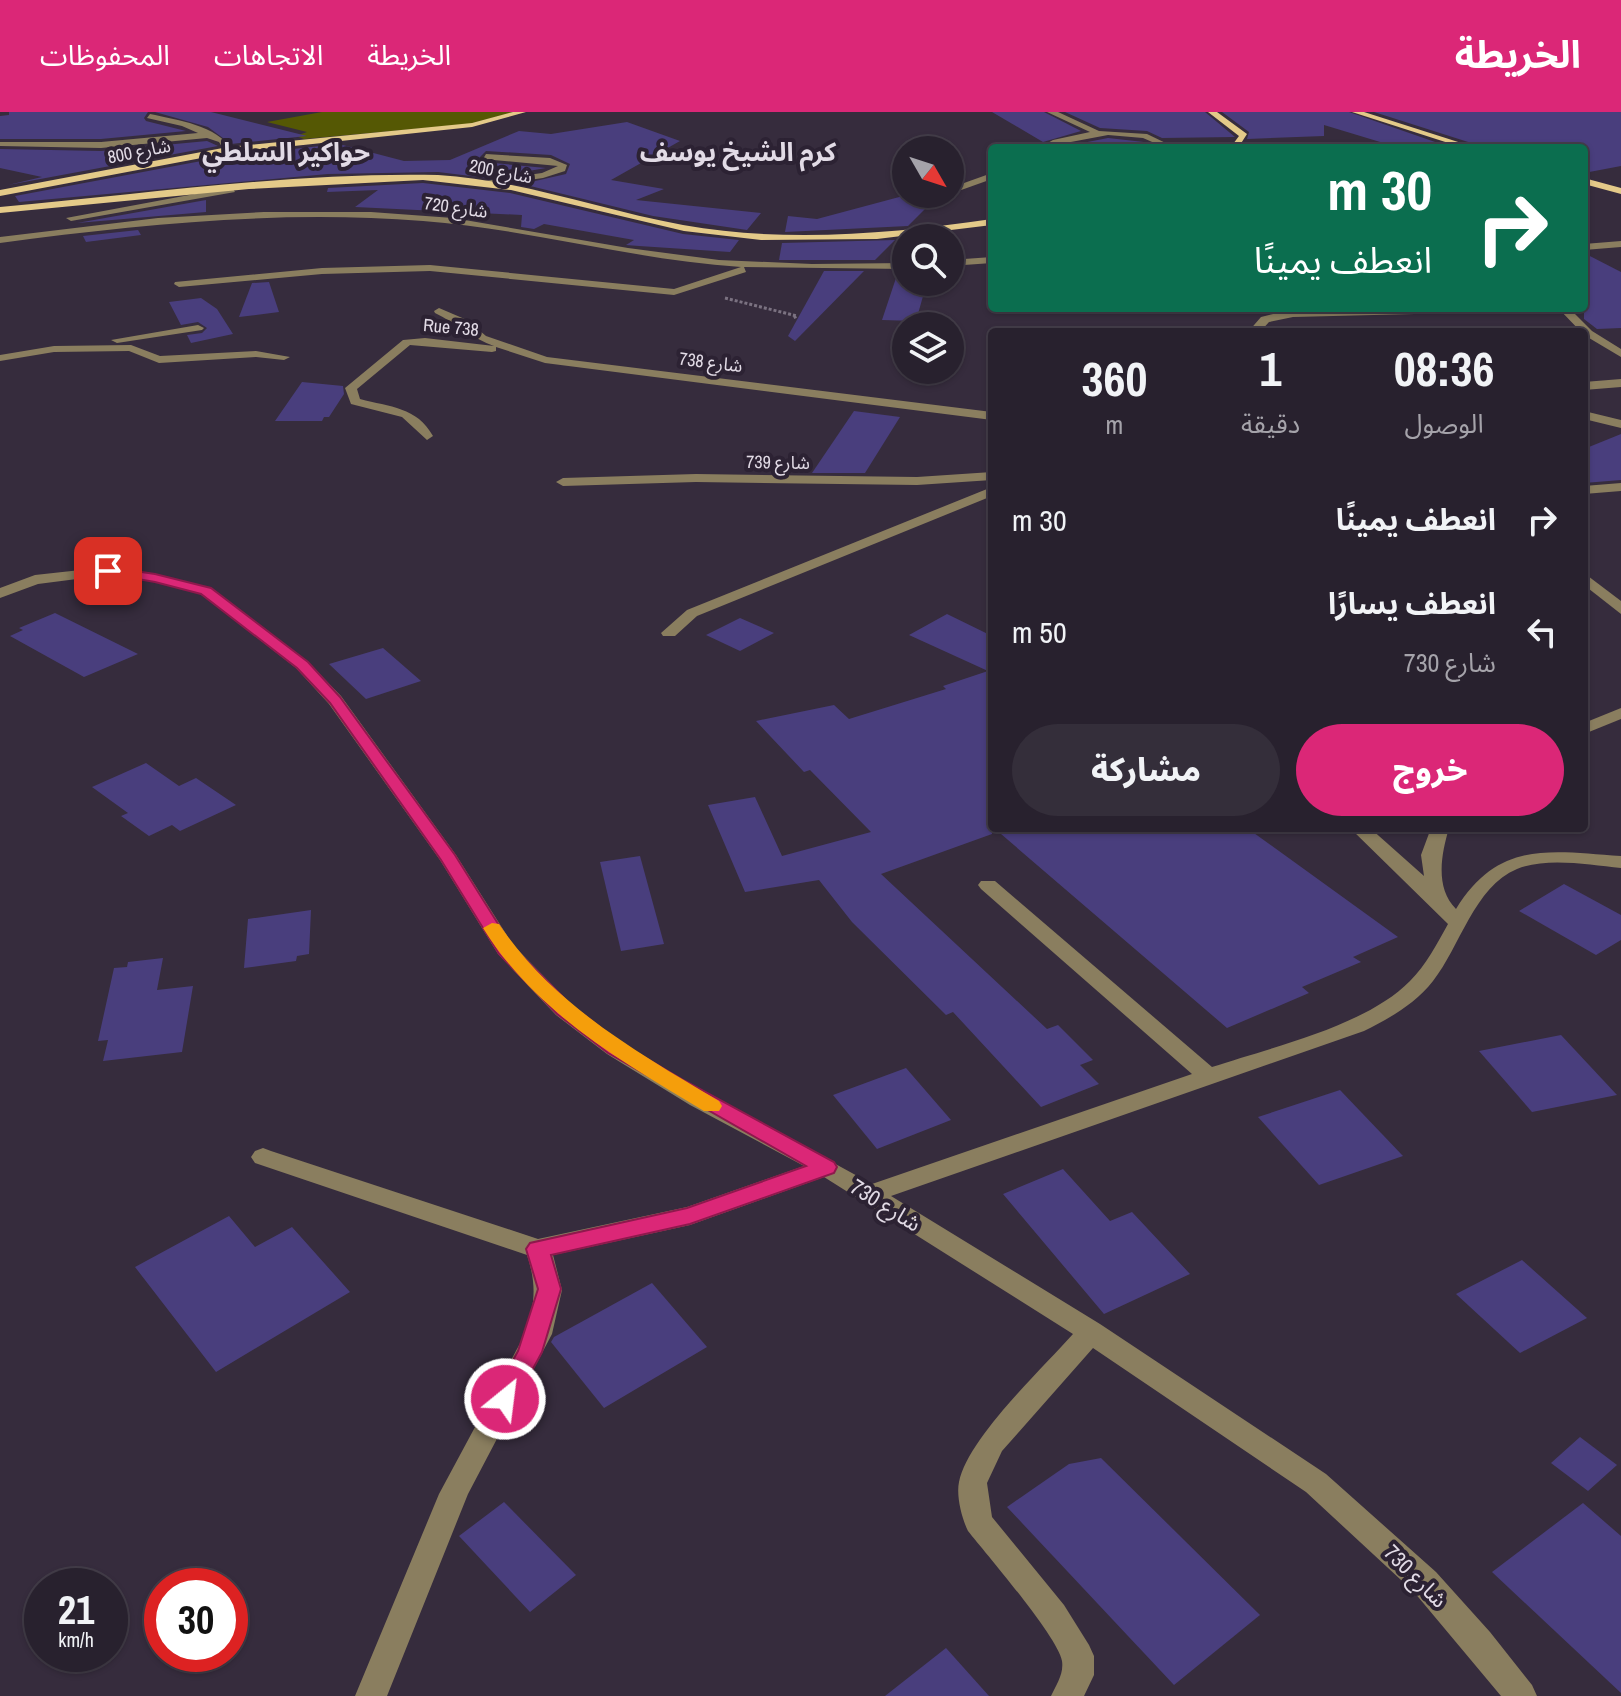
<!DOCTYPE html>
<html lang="ar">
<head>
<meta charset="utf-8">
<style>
  body { margin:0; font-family:"Archivo Narrow","Noto Sans Arabic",sans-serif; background:#342e3a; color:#f1f3f6; direction:rtl; height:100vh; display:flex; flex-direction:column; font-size:30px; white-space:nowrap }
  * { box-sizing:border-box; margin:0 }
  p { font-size:26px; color:#a5a3aa }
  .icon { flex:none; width:44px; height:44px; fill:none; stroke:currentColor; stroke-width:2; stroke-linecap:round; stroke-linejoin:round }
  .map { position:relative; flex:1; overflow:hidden; direction:ltr }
  .drawer { position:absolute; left:988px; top:216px; width:600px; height:504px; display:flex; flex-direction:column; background:#28212e; border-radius:8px; box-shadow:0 2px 6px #0004,0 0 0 2px #443e4a; direction:rtl }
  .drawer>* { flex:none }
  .guide { position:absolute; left:988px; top:32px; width:600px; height:168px; border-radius:8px; box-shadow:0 2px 6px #0004,0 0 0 2px #443e4a; direction:rtl; background:#0b6e4f; color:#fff; overflow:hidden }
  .needle { width:52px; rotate:129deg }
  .controls { position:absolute; left:892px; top:24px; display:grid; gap:16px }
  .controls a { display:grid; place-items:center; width:72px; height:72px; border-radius:50%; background:#28212e; box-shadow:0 2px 6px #0004,0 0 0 2px #443e4a; font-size:40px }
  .speed { position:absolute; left:24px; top:1456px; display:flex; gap:16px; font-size:40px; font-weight:700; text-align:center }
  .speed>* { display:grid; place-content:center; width:104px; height:104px; border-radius:50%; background:#28212e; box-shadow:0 2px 6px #0004,0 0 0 2px #443e4a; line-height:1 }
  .speed small { font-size:20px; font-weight:400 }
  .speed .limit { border:12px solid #d22; background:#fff; color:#111 }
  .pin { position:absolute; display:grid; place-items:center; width:68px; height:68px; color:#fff; margin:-34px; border-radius:16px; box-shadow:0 4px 12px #0006 }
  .me { position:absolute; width:88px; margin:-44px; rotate:29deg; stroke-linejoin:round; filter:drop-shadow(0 0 6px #0008) }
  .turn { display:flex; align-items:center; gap:28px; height:168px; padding:0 24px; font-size:36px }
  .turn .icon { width:104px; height:104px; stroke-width:2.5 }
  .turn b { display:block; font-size:56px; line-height:68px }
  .eta { display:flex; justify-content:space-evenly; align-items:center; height:136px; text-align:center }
  .eta b { font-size:48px; font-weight:800; line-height:56px }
  .action { display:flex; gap:16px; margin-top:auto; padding:16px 24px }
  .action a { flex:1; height:92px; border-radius:48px; background:#db2777; color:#fff; font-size:32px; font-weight:800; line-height:92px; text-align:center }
  .action a+a { background:#342e3a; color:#f1f3f6 }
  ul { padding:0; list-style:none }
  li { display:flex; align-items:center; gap:24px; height:112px; padding:0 24px }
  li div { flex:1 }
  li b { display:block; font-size:30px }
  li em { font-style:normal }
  header { display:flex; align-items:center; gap:48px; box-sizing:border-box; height:112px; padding:0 40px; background:#db2777; color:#fff }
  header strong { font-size:38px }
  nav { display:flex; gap:44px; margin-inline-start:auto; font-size:28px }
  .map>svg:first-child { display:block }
  .green { fill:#555804 }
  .building { fill:#493e7d }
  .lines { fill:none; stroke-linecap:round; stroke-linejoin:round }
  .path { stroke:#7b7281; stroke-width:3; stroke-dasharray:3 2; stroke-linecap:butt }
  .minor { fill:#8a7e5f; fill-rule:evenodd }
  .major { fill:#e4ca89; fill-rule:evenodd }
  .route { fill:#db2777; stroke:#8e194d; stroke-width:2 }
  .slow { fill:#f59e0b }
  .labels { text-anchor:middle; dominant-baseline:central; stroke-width:8; stroke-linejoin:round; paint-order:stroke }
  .far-street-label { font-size:18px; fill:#e2dbe6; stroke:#2c2233 }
  .street-label { font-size:22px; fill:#e2dbe6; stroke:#2c2233 }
  .far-district-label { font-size:26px; font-weight:bold; fill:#e2dbe6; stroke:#2c2233 }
</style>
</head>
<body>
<header>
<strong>الخريطة</strong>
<nav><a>الخريطة</a><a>الاتجاهات</a><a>المحفوظات</a></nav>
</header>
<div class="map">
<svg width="1621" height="1584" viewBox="0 0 1621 1584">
  <rect width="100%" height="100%" fill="#362c3d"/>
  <!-- green -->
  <polygon class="green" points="322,0 514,0 469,12 304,27 296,24 307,20 267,10"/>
  <!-- building -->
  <g class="building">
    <polygon points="9,0 148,0 144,6 146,9 186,19 101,27 0,27 0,4 9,3"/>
    <polygon points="155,0 211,0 307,24 231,32 208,15"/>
    <polygon points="992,0 1044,0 1081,19 1043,30"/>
    <polygon points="1065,0 1205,0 1235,25 1162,26 1147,19 1100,16"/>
    <polygon points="1222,0 1349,0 1438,31 1400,36 1324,13 1324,24 1247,27 1249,20"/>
    <polygon points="1374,0 1621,0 1621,54 1584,61 1584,36 1487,36"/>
    <polygon points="627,10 680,29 611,68 664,77 636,88 761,101 747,118 653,104 522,72 566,62 570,52 551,43 486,39 480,45 483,50 546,56 487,66 438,60 328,62 19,90 15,84 228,44 339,32 404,49 450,48 519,19 551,22"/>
    <polygon points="1108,26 1144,30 1128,36 1072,33"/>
    <polygon points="207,29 218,34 8,73 42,65 0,56 0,37 101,39"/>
    <polygon points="423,71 510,81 683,122 739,128 730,140 639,134 626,133 634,128 544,112 534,117 521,115 522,103 355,95 378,78 327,80 328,76"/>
    <polygon points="903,84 930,92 908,114 785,120 788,104 817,107"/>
    <polygon points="206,88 206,100 77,111"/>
    <polygon points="138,118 141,123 86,130 83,124"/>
    <polygon points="895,128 875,148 779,148 782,131"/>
    <polygon points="1584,141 1621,160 1621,216 1597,217 1584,207"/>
    <polygon points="824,159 864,159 795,229 788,224"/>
    <polygon points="898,160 906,160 906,170 927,170 916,209 882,208"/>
    <polygon points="269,170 279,200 239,205 252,171"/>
    <polygon points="201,186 217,197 233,222 191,231 187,223 202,221 207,216 198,210 181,213 169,190"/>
    <polygon points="302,270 343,274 344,282 329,305 324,305 322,309 275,309"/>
    <polygon points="854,299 900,305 865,361 812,361"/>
    <polygon points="1621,322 1621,368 1584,371 1584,337"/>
    <polygon points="55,501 138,542 84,565 10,524 23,518 19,516"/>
    <polygon points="947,502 992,524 992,722 881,762 1047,917 1058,913 1093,948 1080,953 1099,972 1041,995 953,900 946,903 852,810 819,768 745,780 708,693 755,685 782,744 871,720 810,658 804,660 756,609 834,593 849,607 946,577 943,574 988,559 909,523"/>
    <polygon points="740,506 774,521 740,539 706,523"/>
    <polygon points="383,536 421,569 366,587 329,552"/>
    <polygon points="146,651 179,674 196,666 236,693 180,719 172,713 149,724 121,704 128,701 92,675"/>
    <polygon points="994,716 1247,716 1398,825 1353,845 1361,850 1302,875 1309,881 1227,916"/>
    <polygon points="640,744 664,832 621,839 600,750"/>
    <polygon points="1564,772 1621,803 1621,828 1596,843 1519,799"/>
    <polygon points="311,798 309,842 297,844 296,849 244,856 248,807"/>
    <polygon points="163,846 157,878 193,874 182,940 103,949 108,928 98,929 114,856 127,855 128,850"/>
    <polygon points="1561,923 1617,983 1532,1000 1479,939"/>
    <polygon points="906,956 951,1008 877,1037 833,983"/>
    <polygon points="1340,978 1403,1044 1319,1073 1258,1005"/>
    <polygon points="1063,1057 1110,1109 1132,1100 1190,1162 1104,1202 1003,1082"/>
    <polygon points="229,1104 255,1135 292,1115 350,1180 216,1260 135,1155"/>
    <polygon points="1522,1148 1587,1206 1520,1241 1456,1182"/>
    <polygon points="652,1171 707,1235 604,1296 551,1230 554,1225"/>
    <polygon points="1580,1325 1617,1353 1588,1379 1551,1351"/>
    <polygon points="1101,1346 1260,1503 1174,1573 1007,1395 1069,1352"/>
    <polygon points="504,1390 576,1463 530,1500 459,1424"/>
    <polygon points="1583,1391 1621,1424 1621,1581 1492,1460"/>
    <polygon points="946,1536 989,1584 885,1584"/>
  </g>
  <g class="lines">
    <!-- path -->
    <polyline class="path" points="725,186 797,204 793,206"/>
    <!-- minor -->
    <g class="minor">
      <polygon points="1047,0 1058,0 1099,19 1147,22 1176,36 1166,36 1143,26 1108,23 1039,36 1053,28 1090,20"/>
      <path d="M150 2C177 8 217 13 232 38L225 40 219 30 207 26 101 36 0 34V30H101L198 21 182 14 147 6Z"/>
      <polygon points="486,42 550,46 567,53 565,59 543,66 488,74 485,69 542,61 558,54 483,47"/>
      <polygon points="992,61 992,67 950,82 950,76"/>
      <polygon points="232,75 235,80 71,109 66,106"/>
      <path d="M264 100H371L453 106 628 136 719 148 812 152 906 151V157L744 155 746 160 674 183 430 159 322 162 179 175 174 172 175 170 322 156 430 153 674 177 741 155C633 148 530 117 423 109 281 98 140 112 0 131V125L158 106Z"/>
      <polygon points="1621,129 1621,135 1584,138 1584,132"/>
      <polygon points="992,145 992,151 950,154 950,148"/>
      <path d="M439 196 467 208 486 224 547 245 992 300V308L545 251 496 235V239L492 240 410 233 357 277 360 287C390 295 417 295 433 324L427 328 402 305 351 292 345 276 403 228 425 226 494 234C473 227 456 211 435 201L434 199Z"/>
      <polygon points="1401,196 1536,196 1531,199 1293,205 1269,210 1260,220 1248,220 1261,205 1281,200"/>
      <polygon points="1558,196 1569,196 1592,219 1621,237 1621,245 1584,223"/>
      <polygon points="198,213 204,216 202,218 117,231 111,228"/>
      <polygon points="131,233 160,244 256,239 290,245 284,248 256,245 159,251 129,239 54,240 0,249 0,243 54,234"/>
      <polygon points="1621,267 1621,275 1584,278 1584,270"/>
      <polygon points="1584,299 1621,308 1621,316 1584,307"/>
      <polygon points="992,360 992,368 917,373 696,370 563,374 556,370 563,366 696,362 917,365"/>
      <polygon points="1621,371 1621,379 1584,382 1584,374"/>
      <polygon points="992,375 992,384 697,504 675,524 663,524 661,521 687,498"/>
      <path d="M108 455 155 462 211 476 308 550 341 584 456 743 513 833 572 893 623 932 706 981 872 1072 1192 962 981 777 978 773 981 769H995L1212 955C1272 935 1366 914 1410 869 1426 853 1437 832 1448 812L1350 716H1370L1424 764 1421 743 1431 716H1449C1441 743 1435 776 1456 797 1499 728 1549 739 1621 744V756C1589 753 1547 745 1517 757 1474 775 1460 835 1433 869 1415 892 1390 906 1364 919L891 1084 1100 1212 1326 1362 1436 1460 1490 1520 1532 1573 1537 1584H1501L1414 1480 1306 1380 1093 1236 1002 1339 987 1371 992 1405 1064 1493 1089 1533 1094 1544V1563L1084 1584H1051C1056 1573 1064 1562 1062 1549 1058 1525 987 1443 968 1419 962 1407 956 1384 959 1370 968 1326 1042 1257 1073 1222L824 1065 690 1113 553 1143 562 1178 552 1222 468 1382 387 1584H355L439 1382 525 1222C535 1193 537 1173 527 1143L255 1051 251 1045 255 1039 263 1036 271 1039 538 1127 687 1095 804 1054 690 993 607 942 556 903 498 842 440 748 329 592 296 556 201 482 155 470 108 463 38 472 0 486V476L35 463Z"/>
      <polygon points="1584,461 1621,489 1621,502 1584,473"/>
      <polygon points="1621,596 1621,607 1584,622 1584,611"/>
    </g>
    <!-- major -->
    <g class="major">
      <polygon points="513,0 526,0 472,15 228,41 0,84 0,78 228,35 472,11"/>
      <polygon points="1208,0 1217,0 1247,22 1238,36 1230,36 1239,24"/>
      <polygon points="1352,0 1364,0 1477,36 1464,36"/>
      <path d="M438 63C522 68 600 98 683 113 785 131 890 122 992 107V113L877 127 761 128 684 119 511 78 423 68 249 77 0 101V95C145 82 292 60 438 63Z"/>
      <polygon points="1584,66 1621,76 1621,82 1584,72"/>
    </g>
  </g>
  <!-- route -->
  <polygon class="route" points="108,455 155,462 211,476 308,550 340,585 455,743 512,834 571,893 622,932 685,969 834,1050 837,1055 834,1061 690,1112 551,1143 561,1177 542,1240 513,1294 505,1297 496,1294 492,1287 518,1239 538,1177 526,1137 530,1131 687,1096 806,1054 608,941 557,902 499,842 441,748 330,591 297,556 201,482 155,470 103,461 103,456"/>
  <!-- slow -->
  <path class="slow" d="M492 811 499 812C553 893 637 940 719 989L722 994 719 999H704C622 950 535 900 483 816Z"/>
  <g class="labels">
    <!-- far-street labels -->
    <g class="far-street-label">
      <text transform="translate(139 39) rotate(-11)">شارع 800</text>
      <text transform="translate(501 59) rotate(11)">شارع 200</text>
      <text transform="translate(456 95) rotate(8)">شارع 720</text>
      <text transform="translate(451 215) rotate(5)">Rue 738</text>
      <text transform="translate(711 250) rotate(7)">شارع 738</text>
      <text transform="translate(778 350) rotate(1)">شارع 739</text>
    </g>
    <!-- street labels -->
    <g class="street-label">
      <text transform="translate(886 1093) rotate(32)">شارع 730</text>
      <text transform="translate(1416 1464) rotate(45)">شارع 730</text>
    </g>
    <!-- far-district labels -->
    <g class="far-district-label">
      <text x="286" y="39">حواكير السلطي</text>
      <text x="738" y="39">كرم الشيخ يوسف</text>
    </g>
  </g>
</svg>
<div class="controls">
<a><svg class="needle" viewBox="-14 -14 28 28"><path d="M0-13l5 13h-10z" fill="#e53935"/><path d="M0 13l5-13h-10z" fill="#a5a3aa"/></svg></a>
<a><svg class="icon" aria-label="search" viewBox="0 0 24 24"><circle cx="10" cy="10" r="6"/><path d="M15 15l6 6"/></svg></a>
<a><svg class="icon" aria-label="layers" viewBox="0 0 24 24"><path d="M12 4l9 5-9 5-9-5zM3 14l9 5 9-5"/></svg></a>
</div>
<div class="speed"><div>21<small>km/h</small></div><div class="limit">30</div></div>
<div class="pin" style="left:108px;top:459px;background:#d93025"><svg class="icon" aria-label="arrive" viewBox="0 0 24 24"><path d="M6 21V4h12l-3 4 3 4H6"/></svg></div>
<svg class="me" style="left:505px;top:1287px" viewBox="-20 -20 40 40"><circle r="17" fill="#db2777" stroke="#fff" stroke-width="3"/><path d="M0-11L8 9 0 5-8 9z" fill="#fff"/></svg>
<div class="guide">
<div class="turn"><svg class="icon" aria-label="right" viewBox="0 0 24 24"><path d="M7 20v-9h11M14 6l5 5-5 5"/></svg><div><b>30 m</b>انعطف يمينًا</div></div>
</div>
<section class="drawer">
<div class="eta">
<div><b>08:36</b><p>الوصول</p></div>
<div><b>1</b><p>دقيقة</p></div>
<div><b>360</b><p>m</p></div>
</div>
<ul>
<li><svg class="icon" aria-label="right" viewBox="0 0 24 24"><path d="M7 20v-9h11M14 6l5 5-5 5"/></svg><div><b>انعطف يمينًا</b></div><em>30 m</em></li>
<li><svg class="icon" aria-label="left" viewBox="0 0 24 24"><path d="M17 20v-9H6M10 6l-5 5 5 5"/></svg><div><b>انعطف يسارًا</b><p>شارع 730</p></div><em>50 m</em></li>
</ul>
<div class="action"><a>خروج</a><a>مشاركة</a></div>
</section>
</div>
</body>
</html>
